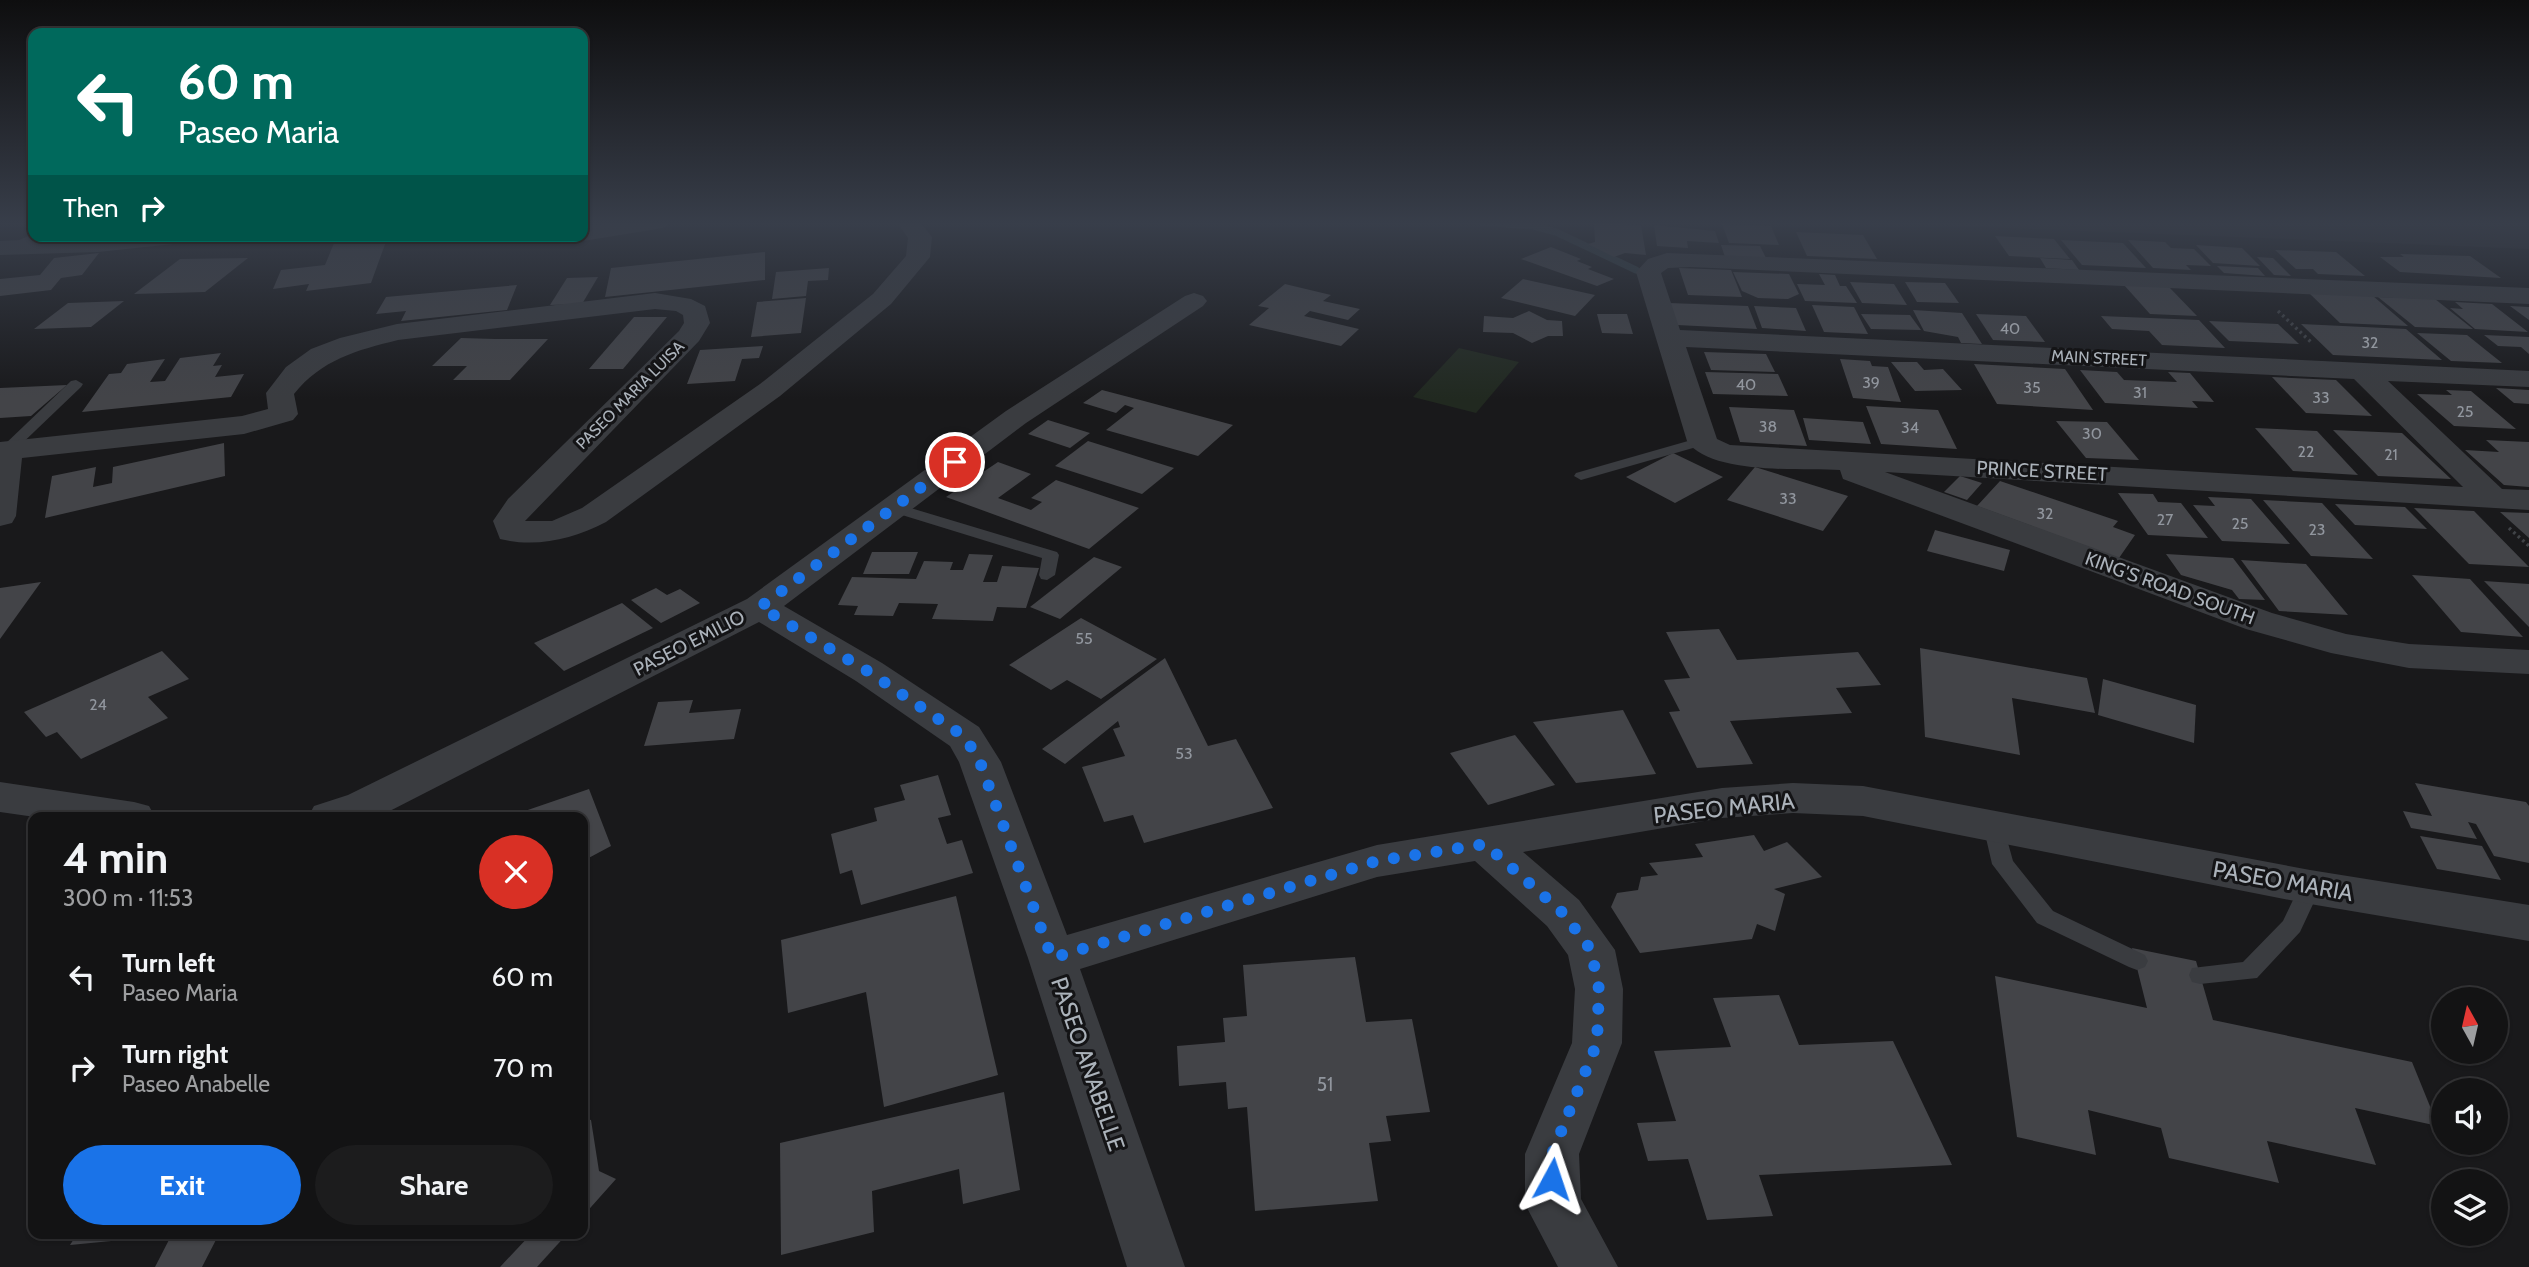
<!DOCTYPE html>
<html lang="en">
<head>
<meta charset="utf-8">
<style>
  body { margin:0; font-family:Cabin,sans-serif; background:#1c1c1d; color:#f1f3f6; height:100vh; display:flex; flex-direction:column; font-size:26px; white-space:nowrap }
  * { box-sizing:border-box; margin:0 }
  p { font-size:23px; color:#9d9ea0 }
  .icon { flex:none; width:38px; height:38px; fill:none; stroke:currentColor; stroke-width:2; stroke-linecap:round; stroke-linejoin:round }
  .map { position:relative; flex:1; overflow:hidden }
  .details { position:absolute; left:28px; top:812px; width:560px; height:427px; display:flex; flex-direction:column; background:#131314; border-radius:14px; box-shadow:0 2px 5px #0004,0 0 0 2px #323234 }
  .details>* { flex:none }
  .guide { position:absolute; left:28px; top:28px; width:560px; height:214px; border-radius:14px; box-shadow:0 2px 5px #0004,0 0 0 2px #323234; background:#00695c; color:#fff; overflow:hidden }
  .needle { width:46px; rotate:352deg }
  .controls { position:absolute; left:2431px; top:987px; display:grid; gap:14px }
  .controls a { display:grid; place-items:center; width:77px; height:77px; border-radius:50%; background:#131314; box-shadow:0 2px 5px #0004,0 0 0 2px #323234; font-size:35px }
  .pin { position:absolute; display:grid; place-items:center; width:60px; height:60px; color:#fff; margin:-30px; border:4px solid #fff; border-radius:50%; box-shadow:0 2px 7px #0007 }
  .me { position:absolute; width:77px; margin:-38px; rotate:5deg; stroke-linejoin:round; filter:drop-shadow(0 0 5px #0008) }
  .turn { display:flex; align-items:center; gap:24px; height:147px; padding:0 35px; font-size:32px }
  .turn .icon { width:91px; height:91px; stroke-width:2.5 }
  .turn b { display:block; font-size:49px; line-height:60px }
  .then { display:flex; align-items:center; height:66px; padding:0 35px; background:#0003; gap:14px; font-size:26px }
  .round { display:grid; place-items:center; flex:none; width:74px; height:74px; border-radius:37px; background:#1c1c1d }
  .summary { display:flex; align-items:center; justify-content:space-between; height:119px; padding:0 35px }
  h1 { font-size:42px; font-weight:800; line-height:52px }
  .action { display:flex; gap:14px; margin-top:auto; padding:14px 35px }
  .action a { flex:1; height:80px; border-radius:42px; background:#1a73e8; color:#fff; font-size:28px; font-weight:800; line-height:80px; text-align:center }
  .action a+a { background:#1c1c1d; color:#f1f3f6 }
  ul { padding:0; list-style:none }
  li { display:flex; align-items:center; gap:21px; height:91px; padding:0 35px }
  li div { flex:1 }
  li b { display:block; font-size:26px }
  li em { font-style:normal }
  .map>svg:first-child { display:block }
  .built { fill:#252528 }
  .green { fill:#212920 }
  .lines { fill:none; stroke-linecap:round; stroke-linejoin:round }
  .stream { stroke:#2e3b3f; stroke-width:7 }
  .building { fill:#434448 }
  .path { stroke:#404347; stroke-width:3.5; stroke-dasharray:2.5 3.5; stroke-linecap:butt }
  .lane { fill:#3a3c40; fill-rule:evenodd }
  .street { fill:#3a3c40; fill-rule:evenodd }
  .route { stroke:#1a73e8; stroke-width:12; stroke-dasharray:0 21.6 }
  .labels { text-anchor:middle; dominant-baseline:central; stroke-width:6; stroke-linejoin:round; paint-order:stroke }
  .number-label { font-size:16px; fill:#91969e }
  .far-street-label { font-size:16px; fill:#abb2ba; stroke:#141416 }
  .street-label { font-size:19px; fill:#abb2ba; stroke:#141416 }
  .near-number-label { font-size:19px; fill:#91969e }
  .near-street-label { font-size:23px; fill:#abb2ba; stroke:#141416 }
</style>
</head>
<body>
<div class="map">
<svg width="2529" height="1267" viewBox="0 0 2529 1267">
  <rect width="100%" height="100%" fill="#19191b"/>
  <!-- built -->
  <polygon class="built" points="1858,222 2529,222 2529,249 2337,241"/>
  <!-- green -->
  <polygon class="green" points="1459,348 1519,362 1476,413 1413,397"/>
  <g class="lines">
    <!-- stream -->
    <polyline class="stream" points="1480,222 1533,226 1556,232 1636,270"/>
  </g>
  <!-- building -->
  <g class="building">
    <polygon points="1594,223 1641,225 1646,255 1625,253 1614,257 1588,244 1595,242"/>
    <polygon points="1722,224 1771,226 1779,245 1729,243"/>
    <polygon points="1654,225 1715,231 1719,243 1687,241 1688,248 1657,246"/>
    <polygon points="1796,232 1863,235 1877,259 1807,256"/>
    <polygon points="337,236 388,236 371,283 306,291 309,284 273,289 281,270 325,265"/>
    <polygon points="1995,236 2054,239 2070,259 2009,256"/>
    <polygon points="2061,240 2123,243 2146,268 2082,265"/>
    <polygon points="2128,240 2165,242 2171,248 2194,249 2211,266 2186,265 2191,270 2153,268"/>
    <polygon points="1721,245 1760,246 1766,258 1725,257"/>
    <polygon points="2196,245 2242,248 2260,266 2213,263"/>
    <polygon points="1551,247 1581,259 1577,261 1592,267 1588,269 1614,279 1597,286 1521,259"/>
    <polygon points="2275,250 2336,252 2365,276 2318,274 2313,269 2296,269"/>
    <polygon points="765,252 765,280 605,297 611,268"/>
    <polygon points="99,253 82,275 61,278 51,290 0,296 0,279 40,275 54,258"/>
    <polygon points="2400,254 2470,256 2501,278 2400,272 2380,257 2404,257"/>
    <polygon points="2257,257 2273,258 2291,276 2274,275"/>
    <polygon points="248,258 205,292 134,294 180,259"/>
    <polygon points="2040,258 2072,260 2079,270 2046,268"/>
    <polygon points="2217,266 2258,268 2265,276 2224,273"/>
    <polygon points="829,268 828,280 808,281 806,296 772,299 776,272"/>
    <polygon points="1679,268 1731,270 1742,297 1688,295"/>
    <polygon points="1733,272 1789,274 1799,294 1788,299 1758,298 1742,291"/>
    <polygon points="1819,274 1835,275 1840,286 1846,286 1857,303 1805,301 1797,284 1825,285"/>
    <polygon points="598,277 582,304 550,305 567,278"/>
    <polygon points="1523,279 1595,295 1575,316 1501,298"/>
    <polygon points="1850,282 1894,284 1907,305 1862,303"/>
    <polygon points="1905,282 1945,283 1959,303 1917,302"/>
    <polygon points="1285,284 1331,295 1323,301 1360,309 1348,320 1310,311 1304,316 1359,329 1341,346 1249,325 1269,308 1258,306"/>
    <polygon points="517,285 507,310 401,321 406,311 376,314 386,297"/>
    <polygon points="2124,285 2169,287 2197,316 2150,314"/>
    <polygon points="2309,293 2373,296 2408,326 2340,323"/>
    <polygon points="2378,297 2435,299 2473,329 2415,327"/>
    <polygon points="806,298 801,333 751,337 757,302"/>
    <polygon points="124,301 91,327 34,329 68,303"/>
    <polygon points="2455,302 2492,304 2528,332 2475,329 2450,308 2463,309"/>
    <polygon points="1669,303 1748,306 1757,329 1677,325"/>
    <polygon points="1812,305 1854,307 1868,334 1824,332"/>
    <polygon points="1754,306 1796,308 1806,331 1762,328"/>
    <polygon points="2510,306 2529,307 2529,320"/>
    <polygon points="1913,310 1962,313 1982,344 1961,343 1958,337 1924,331"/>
    <polygon points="1529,311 1547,320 1562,321 1563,336 1548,336 1532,343 1513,333 1483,332 1484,316 1513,318"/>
    <polygon points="1597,314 1627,314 1633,334 1602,333"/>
    <polygon points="1861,314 1910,315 1921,330 1871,329"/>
    <polygon points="1976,314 2026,316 2045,342 1993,340"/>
    <polygon points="2101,316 2199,320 2225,348 2162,345 2149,331 2112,329"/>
    <polygon points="634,317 667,317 623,369 589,369"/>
    <polygon points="2209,321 2278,324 2299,344 2229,341"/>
    <polygon points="2301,324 2406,329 2442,360 2333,355"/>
    <polygon points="2417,333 2467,335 2502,363 2451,361"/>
    <polygon points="2484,335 2529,337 2529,354 2521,347 2498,346"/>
    <polygon points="461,338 495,339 548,339 510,380 453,380 467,366 432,366"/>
    <polygon points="763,346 759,358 742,359 735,381 687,384 700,350"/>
    <polygon points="1704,352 1766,354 1775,372 1711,370"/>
    <polygon points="221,353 213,366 222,365 215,377 244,374 231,397 82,412 109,374 121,373 127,364 165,359 150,382 165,381 180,358"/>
    <polygon points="1840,359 1870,361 1872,366 1888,367 1901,402 1853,398"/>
    <polygon points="1891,362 1917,362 1924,370 1943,369 1962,390 1915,391"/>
    <polygon points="1974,364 2065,369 2093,410 1997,404"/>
    <polygon points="2080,370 2117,372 2124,380 2177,382 2168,372 2190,373 2214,402 2192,401 2198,408 2105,403"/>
    <polygon points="1705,372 1778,374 1788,396 1713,394"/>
    <polygon points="2272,377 2336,380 2372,416 2306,413"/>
    <polygon points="67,385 31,416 0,418 0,388"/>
    <polygon points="2496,388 2529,390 2529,404 2514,403"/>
    <polygon points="1102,390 1144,401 1233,425 1198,456 1106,430 1134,408 1125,405 1116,413 1083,403"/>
    <polygon points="2446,390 2471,391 2516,429 2454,426 2417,394 2452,395"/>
    <polygon points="1866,406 1938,410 1957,449 1881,444"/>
    <polygon points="1729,407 1794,410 1807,446 1740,442"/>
    <polygon points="1803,418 1863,422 1871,444 1809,440"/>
    <polygon points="1048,420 1090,433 1070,448 1028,434"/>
    <polygon points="2056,421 2107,422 2139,460 2086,458"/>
    <polygon points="2255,428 2317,431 2358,475 2293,471"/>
    <polygon points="2333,430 2402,433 2451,479 2378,476"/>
    <polygon points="2486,440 2529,442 2529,487 2504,485 2465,450 2499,452"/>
    <polygon points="1088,441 1174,468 1142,494 1055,466"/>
    <polygon points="224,443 225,476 45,518 52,476 96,467 93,487 112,483 113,467"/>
    <polygon points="1673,453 1723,477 1675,503 1626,477"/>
    <polygon points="998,462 1031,474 998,498 1031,510 1042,502 1031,498 1056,480 1139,508 1089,549 946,497"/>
    <polygon points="1755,467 1848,496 1823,531 1727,500"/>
    <polygon points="1960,476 1982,483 1967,500 1944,492"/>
    <polygon points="2000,481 2118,521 2113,527 2135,535 2119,558 1977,506"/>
    <polygon points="2118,493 2153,494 2158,502 2181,503 2208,538 2148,535"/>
    <polygon points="2208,497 2251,499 2290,544 2222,541 2193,505 2215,506"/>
    <polygon points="2263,500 2322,503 2373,559 2311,556"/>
    <polygon points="2335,504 2405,507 2427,529 2355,525"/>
    <polygon points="2414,508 2474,511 2529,567 2469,564"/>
    <polygon points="2500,512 2529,513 2529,538"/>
    <polygon points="1935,530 2010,550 2004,571 1927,551"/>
    <polygon points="872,552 918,552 909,574 863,574"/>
    <polygon points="969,554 993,555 983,582 997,582 1002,566 1039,568 1026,608 997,607 993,621 932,619 938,604 899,603 893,616 854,615 858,606 838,605 852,577 916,579 924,561 953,562 950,570 963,570"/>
    <polygon points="2166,554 2233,558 2265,600 2239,599 2232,590 2181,575"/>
    <polygon points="1094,557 1122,567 1060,619 1030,607"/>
    <polygon points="2241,560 2306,564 2348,615 2279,611"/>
    <polygon points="2412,575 2470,579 2523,637 2461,632"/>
    <polygon points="2484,581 2529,584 2529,627"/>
    <polygon points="41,582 0,639 0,588"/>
    <polygon points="656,588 667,595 680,589 700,603 661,623 631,600"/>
    <polygon points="622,603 653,628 564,671 534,643"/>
    <polygon points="1081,618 1157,659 1101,699 1067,680 1051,690 1009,665"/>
    <polygon points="1719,629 1737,660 1858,652 1881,685 1836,688 1852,713 1730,721 1753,764 1697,768 1669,712 1680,711 1664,680 1690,678 1666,632"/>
    <polygon points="1920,648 2087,678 2095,713 2012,698 2020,755 1925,737"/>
    <polygon points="162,651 189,679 148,697 168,718 81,759 57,732 46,737 24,712"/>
    <polygon points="1165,658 1208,746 1236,739 1273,808 1144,843 1133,815 1104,822 1082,767 1125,756 1113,729 1120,727 1118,721 1065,764 1042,749"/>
    <polygon points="2103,679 2196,705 2194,743 2098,715"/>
    <polygon points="693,700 689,713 741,709 734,739 644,746 658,702"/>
    <polygon points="1623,710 1656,774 1576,783 1533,722"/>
    <polygon points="1515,735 1555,785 1488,805 1450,753"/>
    <polygon points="938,775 951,815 938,818 947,844 962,840 973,873 861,905 852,870 840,874 831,834 877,821 874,808 905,800 900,785"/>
    <polygon points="2415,783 2526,802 2529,806 2529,863 2494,856 2476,824 2468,822 2477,839 2411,828 2403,811 2432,816"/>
    <polygon points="589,789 611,846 583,861 583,817 520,817 519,813"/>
    <polygon points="1754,835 1764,851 1787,842 1822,877 1774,889 1785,894 1775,931 1757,924 1752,939 1640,953 1611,907 1617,893 1638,890 1641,877 1658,875 1649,863 1703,857 1695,844"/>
    <polygon points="2420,836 2482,846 2501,880 2437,869"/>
    <polygon points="956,896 998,1075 884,1107 866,992 788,1013 781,940"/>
    <polygon points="2132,948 2196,961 2213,1020 2412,1062 2438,1126 2355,1108 2376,1165 2267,1141 2279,1183 2169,1158 2161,1128 2088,1110 2096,1155 2017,1137 1995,976 2147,1008"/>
    <polygon points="1355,957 1366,1022 1412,1019 1430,1112 1386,1116 1391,1141 1369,1143 1378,1201 1255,1211 1247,1107 1228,1109 1226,1082 1179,1086 1177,1046 1225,1042 1223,1018 1247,1016 1243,965"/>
    <polygon points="1779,995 1799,1045 1893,1041 1952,1165 1759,1175 1773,1216 1707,1220 1688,1159 1648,1161 1637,1123 1676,1121 1654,1051 1731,1047 1713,998"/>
    <polygon points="1004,1092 1020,1190 963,1204 959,1169 872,1191 874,1232 781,1255 780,1143"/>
    <polygon points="583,1118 591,1120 599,1171 616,1179 583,1216"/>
    <polygon points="77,1234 162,1234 163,1236 70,1245"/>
    <polygon points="172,1234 219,1234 202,1267 155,1267"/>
    <polygon points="531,1234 567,1234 537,1267 500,1267"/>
  </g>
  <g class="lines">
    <!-- path -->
    <g class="path">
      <polyline points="2278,311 2312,343"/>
      <polyline points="2509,528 2529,546"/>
    </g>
    <!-- lane -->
    <g class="lane">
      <polygon points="33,234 44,236 11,250 1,248"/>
      <polygon points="76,380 83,384 81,387 12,453 2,453 2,447 71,381"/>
      <polygon points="1702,437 1709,441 1707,444 1581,480 1574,476 1576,473"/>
      <polygon points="894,503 1057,552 1059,555 1055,575 1047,580 1041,579 1039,575 1042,558 889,511 886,508"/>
      <polygon points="1993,818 2000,820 2003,825 2013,861 2053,911 2145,955 2148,961 2145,967 2137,970 2129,967 2037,923 1992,864 1983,825 1986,820"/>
      <polygon points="2310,879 2318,881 2321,887 2300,932 2257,978 2200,984 2192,982 2189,975 2192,968 2243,962 2283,921 2302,881"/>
    </g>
    <!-- street -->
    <g class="street">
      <polygon points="616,222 669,222 665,227 657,229 583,241 573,236 583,236 583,227"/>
      <path d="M897 222H920L932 237 930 257 891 304 780 396 606 522C573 539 537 548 500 539L493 521 508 499 679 331 684 323 683 315 676 311 655 309 398 340C357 350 321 360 294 394L298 414 293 420 244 434 22 458 16 516 12 523 0 526V442L242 416 268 409 266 393 286 367 311 349 340 338 397 324 655 293 691 299 705 306 710 323 699 341 525 521H552L582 508 760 384 873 294 906 256 908 238Z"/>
      <polygon points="113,236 195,236 183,243 98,252 0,255 0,241"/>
      <path d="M1667 253 2529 288V304L1690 267 1668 268 1661 273 1680 330 2529 371V387L2388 381 2502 489 2529 490V510L1885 472 2272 613 2346 634 2409 644 2529 650V674L2409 668 2331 653 2246 629 1843 479 1840 470C1801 468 1710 475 1687 441L1636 272 1648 259ZM1686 347 2354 379 2463 487 1730 445 1717 439Z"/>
      <polygon points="1194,293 1203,296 1207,301 1203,306 1026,423 784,606 882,663 979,727 1001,762 1067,935 1377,845 1722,788 1793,783 1863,786 2310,870 2529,905 2529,941 2310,904 1863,816 1793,813 1722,818 1523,852 1579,900 1615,950 1623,989 1622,1043 1579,1154 1581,1199 1618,1267 1558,1267 1525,1204 1525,1154 1572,1043 1575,989 1568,955 1547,926 1475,861 1377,877 1080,969 1185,1267 1127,1267 1028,958 959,762 950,746 856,681 759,622 378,817 308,817 314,806 348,795 747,599 1006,411 1185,296"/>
      <polygon points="0,782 134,802 149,806 155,817 35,817 0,812"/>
    </g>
  </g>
  <!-- sky -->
  <linearGradient id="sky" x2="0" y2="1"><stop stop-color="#0e0e0f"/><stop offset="0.56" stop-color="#383e4a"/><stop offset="1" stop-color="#383e4a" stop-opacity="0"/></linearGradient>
  <rect width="2529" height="399" fill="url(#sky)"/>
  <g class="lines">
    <!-- route -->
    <polyline class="route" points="955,462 760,607 869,672 965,737 980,762 1052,958 1377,861 1485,844 1563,913 1591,950 1599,989 1597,1043 1552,1154 1552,1179"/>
  </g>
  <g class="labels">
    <!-- number labels -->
    <g class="number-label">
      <text x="2010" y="328">40</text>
      <text x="2370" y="342">32</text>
      <text x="1871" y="382">39</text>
      <text x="1746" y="384">40</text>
      <text x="2032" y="387">35</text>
      <text x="2140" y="392">31</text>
      <text x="2321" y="397">33</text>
      <text x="2465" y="411">25</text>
      <text x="1768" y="426">38</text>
      <text x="1910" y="427">34</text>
      <text x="2092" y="433">30</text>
      <text x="2306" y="451">22</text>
      <text x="2391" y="454">21</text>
      <text x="1788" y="498">33</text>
      <text x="2045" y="513">32</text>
      <text x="2165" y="519">27</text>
      <text x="2240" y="523">25</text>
      <text x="2317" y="529">23</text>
      <text x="1084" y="638">55</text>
      <text x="98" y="704">24</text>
      <text x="1184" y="753">53</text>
    </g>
    <!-- far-street labels -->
    <g class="far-street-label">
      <text transform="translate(2099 358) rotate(3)">MAIN STREET</text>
      <text transform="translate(630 395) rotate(-45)">PASEO MARIA LUISA</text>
    </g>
    <!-- street labels -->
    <g class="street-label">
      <text transform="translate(2042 471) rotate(3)">PRINCE STREET</text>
      <text transform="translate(2170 588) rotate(20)">KING'S ROAD SOUTH</text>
      <text transform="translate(689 643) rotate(-27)">PASEO EMILIO</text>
    </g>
    <!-- near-number labels -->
    <g class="near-number-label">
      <text x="1325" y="1084">51</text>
    </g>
    <!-- near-street labels -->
    <g class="near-street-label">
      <text transform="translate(1724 808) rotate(-6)">PASEO MARIA</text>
      <text transform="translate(2283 881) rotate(10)">PASEO MARIA</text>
      <text transform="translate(1088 1064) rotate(71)">PASEO ANABELLE</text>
    </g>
  </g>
</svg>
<div class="controls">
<a><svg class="needle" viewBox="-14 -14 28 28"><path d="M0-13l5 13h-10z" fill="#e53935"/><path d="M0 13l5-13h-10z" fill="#9d9ea0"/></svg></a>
<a><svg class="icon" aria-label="sound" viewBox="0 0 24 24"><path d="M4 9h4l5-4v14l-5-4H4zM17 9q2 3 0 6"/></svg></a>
<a><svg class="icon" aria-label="layers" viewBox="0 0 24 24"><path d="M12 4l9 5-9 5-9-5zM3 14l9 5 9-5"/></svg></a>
</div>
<div class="pin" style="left:955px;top:462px;background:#d93025"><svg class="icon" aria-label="arrive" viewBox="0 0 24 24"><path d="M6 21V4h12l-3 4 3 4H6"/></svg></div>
<svg class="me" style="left:1552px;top:1179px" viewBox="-20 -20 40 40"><path d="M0-17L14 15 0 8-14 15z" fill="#1a73e8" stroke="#fff" stroke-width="4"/></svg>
<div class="guide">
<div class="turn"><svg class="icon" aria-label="left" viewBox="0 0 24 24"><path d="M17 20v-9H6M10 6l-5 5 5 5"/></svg><div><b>60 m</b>Paseo Maria</div></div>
<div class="then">Then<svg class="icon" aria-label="right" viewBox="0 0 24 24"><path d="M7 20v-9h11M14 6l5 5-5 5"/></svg></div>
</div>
<section class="details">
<div class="summary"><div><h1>4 min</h1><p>300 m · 11:53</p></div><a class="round" style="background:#d93025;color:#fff"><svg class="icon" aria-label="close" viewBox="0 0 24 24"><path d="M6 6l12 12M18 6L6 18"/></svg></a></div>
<ul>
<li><svg class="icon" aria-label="left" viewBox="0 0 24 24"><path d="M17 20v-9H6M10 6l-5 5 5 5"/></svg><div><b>Turn left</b><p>Paseo Maria</p></div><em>60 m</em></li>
<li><svg class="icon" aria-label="right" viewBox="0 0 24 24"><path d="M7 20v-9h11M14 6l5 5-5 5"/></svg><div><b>Turn right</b><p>Paseo Anabelle</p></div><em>70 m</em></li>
</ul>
<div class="action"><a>Exit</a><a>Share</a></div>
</section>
</div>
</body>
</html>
